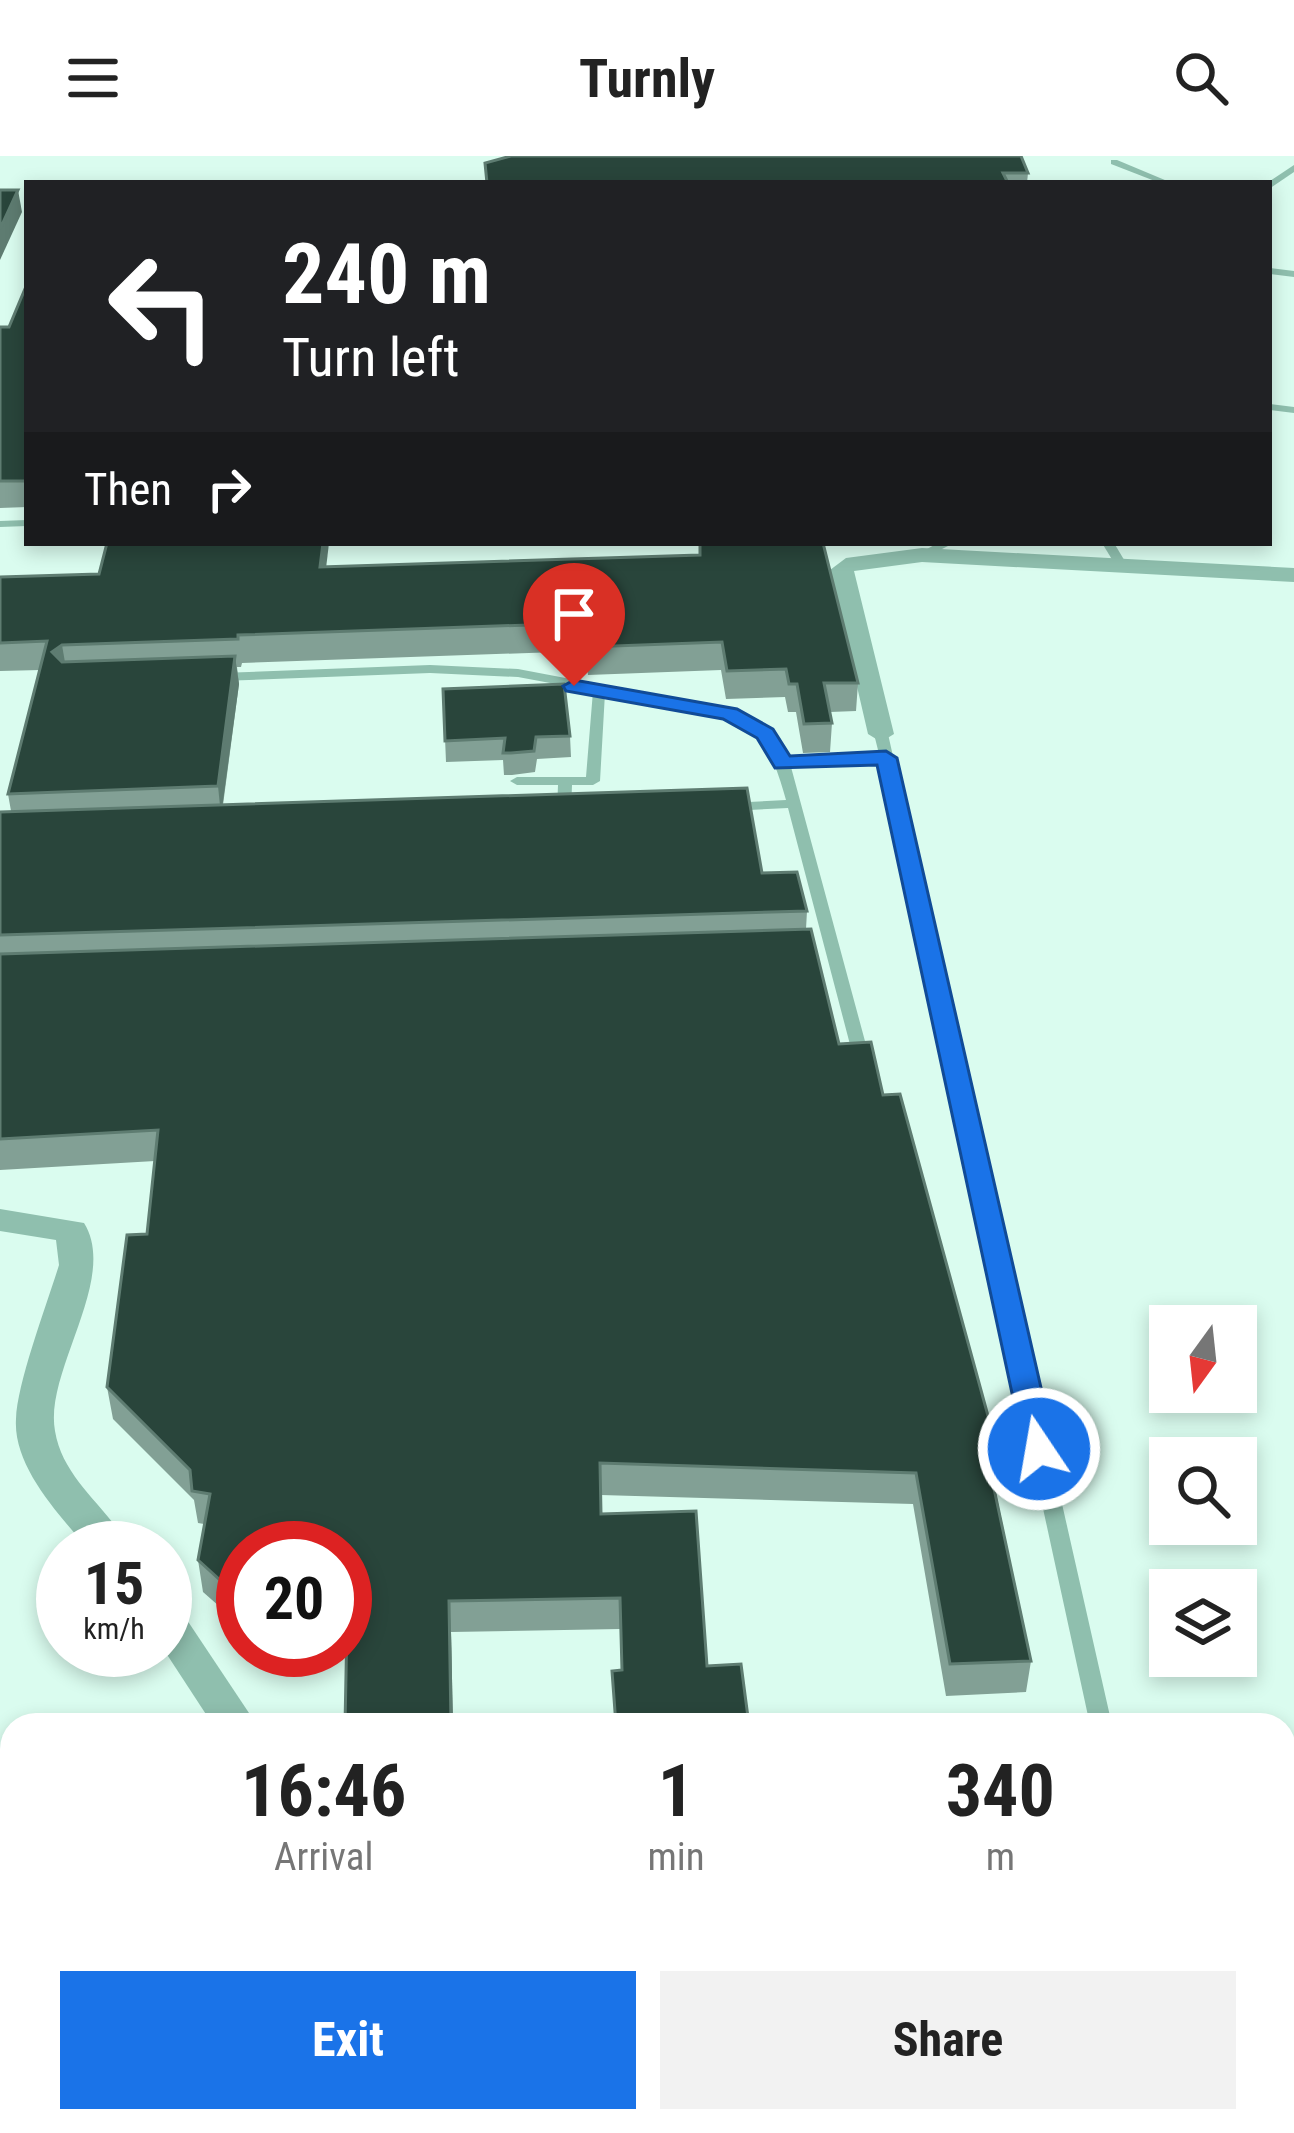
<!DOCTYPE html>
<html lang="en">
<head>
<meta charset="utf-8">
<style>
  body { margin:0; font-family:"Roboto Condensed",sans-serif; background:#f2f2f2; color:#222; height:100vh; display:flex; flex-direction:column; font-size:45px; white-space:nowrap }
  * { box-sizing:border-box; margin:0 }
  p { font-size:39px; color:#767676 }
  .icon { flex:none; width:66px; height:66px; fill:none; stroke:currentColor; stroke-width:2; stroke-linecap:round; stroke-linejoin:round }
  .map { position:relative; flex:1; overflow:hidden }
  .drawer { position:absolute; left:0px; top:1557px; width:1296px; height:420px; display:flex; flex-direction:column; background:#fff; border-radius:36px 36px 0 0; box-shadow:0 6px 18px #0003 }
  .drawer>* { flex:none }
  .hud { position:absolute; left:24px; top:24px; width:1248px; height:366px; border-radius:0px; box-shadow:0 6px 18px #0003; background:#202124; color:#fff; overflow:hidden }
  .needle { width:78px; rotate:195deg }
  .controls { position:absolute; left:1149px; top:1149px; display:grid; gap:24px }
  .controls a { display:grid; place-items:center; width:108px; height:108px; border-radius:0px; background:#fff; box-shadow:0 6px 18px #0003; font-size:60px }
  .speed { position:absolute; left:36px; top:1365px; display:flex; gap:24px; font-size:60px; font-weight:700; text-align:center }
  .speed>* { display:grid; place-content:center; width:156px; height:156px; border-radius:50%; background:#fff; box-shadow:0 6px 18px #0003; line-height:1 }
  .speed small { font-size:30px; font-weight:400 }
  .speed .limit { border:18px solid #d22; background:#fff; color:#111 }
  .pin { position:absolute; display:grid; place-items:center; width:102px; height:102px; color:#fff; margin:-123px -51px; border-radius:50% 50% 50% 0; rotate:-45deg; box-shadow:0 0 12px #0007 }
  .pin .icon { rotate:45deg }
  .me { position:absolute; width:132px; margin:-66px; rotate:348deg; stroke-linejoin:round; filter:drop-shadow(0 0 9px #0008) }
  .turn { display:flex; align-items:center; gap:42px; height:252px; padding:0 60px; font-size:54px }
  .turn .icon { width:156px; height:156px; stroke-width:2.5 }
  .turn b { display:block; font-size:84px; line-height:102px }
  .then { display:flex; align-items:center; height:114px; padding:0 60px; background:#0003; gap:24px; font-size:45px }
  .eta { display:flex; justify-content:space-evenly; align-items:center; height:204px; text-align:center }
  .eta b { font-size:72px; font-weight:700; line-height:84px }
  .primary-button { display:flex; gap:24px; margin-top:auto; padding:24px 60px }
  .primary-button a { flex:1; height:138px; border-radius:0px; background:#1a73e8; color:#fff; font-size:48px; font-weight:700; line-height:138px; text-align:center }
  .primary-button a+a { background:#f2f2f2; color:#222 }
  header { display:flex; justify-content:space-between; align-items:center; height:156px; padding:0 60px; background:#fff; font-size:54px; font-weight:700 }
  .map>svg:first-child { display:block }
  .lines { fill:none; stroke-linecap:round; stroke-linejoin:round }
  .lane { fill:#8fbfae; fill-rule:evenodd }
  .street { fill:#8fbfae; fill-rule:evenodd }
  .primary { fill:#229275; fill-rule:evenodd }
  .wall { fill:#82a095 }
  .shaded-wall { fill:#5e7c71 }
  .building { fill:#29453b; stroke:#5e7c71; stroke-width:3 }
  .route { fill:#1a73e8; stroke:#114b97; stroke-width:3 }
</style>
</head>
<body>
<header><svg class="icon" aria-label="menu" viewBox="0 0 24 24"><path d="M4 6h16M4 12h16M4 18h16"/></svg>Turnly<svg class="icon" aria-label="search" viewBox="0 0 24 24"><circle cx="10" cy="10" r="6"/><path d="M15 15l6 6"/></svg></header>
<div class="map">
<svg width="1294" height="1977" viewBox="0 0 1294 1977">
  <rect width="100%" height="100%" fill="#dafcef"/>
  <g class="lines">
    <!-- lane -->
    <g class="lane">
      <polygon points="1111,4 1117,4 1172,27 1160,27 1111,8"/>
      <polygon points="1294,9 1294,16 1269,33 1267,27"/>
      <polygon points="1269,112 1294,115 1294,121 1269,118"/>
      <polygon points="1269,248 1294,251 1294,257 1269,254"/>
      <polygon points="27,364 27,370 0,371 0,365"/>
      <polygon points="938,387 954,387 926,401 916,399"/>
      <polygon points="1102,387 1114,387 1126,407 1124,410 1116,410"/>
      <path d="M430 509 518 513 734 554 758 564 787 603 879 598 874 578 881 574 888 578 1112 1569H1090L881 606 791 611 869 900 861 905 853 900 788 652 729 655 722 651 729 647 786 644C779 619 769 585 746 569 724 554 636 543 605 537L600 625 593 629H572L571 655 564 659 557 655 558 629H517L510 625 517 621H586L593 535 518 521 430 517 220 525 214 521 220 517Z"/>
      <polygon points="35,1965 59,1965 64,1977 40,1977"/>
    </g>
    <!-- street -->
    <g class="street">
      <polygon points="922,392 1294,412 1294,426 922,406 854,415 894,578 881,586 868,578 830,414 846,402"/>
      <path d="M0 1053 84 1067C119 1123 44 1215 55 1275 63 1324 108 1351 130 1392H87C59 1358 13 1311 16 1263 17 1227 47 1148 59 1109L56 1084 0 1075Z"/>
      <polygon points="165,1447 179,1452 257,1569 213,1569 164,1494"/>
    </g>
    <!-- primary -->
    <g class="primary">
      <polygon points="0,1683 12,1684 12,1744 0,1743"/>
      <polygon points="1284,1810 1294,1811 1294,1877 1284,1876"/>
    </g>
  </g>
  <!-- wall -->
  <g class="wall">
    <polygon points="485,7 1028,17 1027,27 486,27"/>
    <polygon points="27,128 27,351 0,352 0,171 9,171"/>
    <polygon points="699,387 823,387 858,527 856,555 830,556 832,567 830,596 803,597 796,556 788,556 785,541 726,543 721,514 588,519 585,495 242,507 241,511 237,511 239,528 223,649 762,717 807,755 806,773 839,888 883,939 999,1300 995,1332 1031,1505 1026,1536 946,1540 913,1348 601,1339 601,1358 749,1569 615,1569 612,1515 622,1514 620,1473 451,1476 453,1569 345,1569 346,1500 304,1497 303,1494 345,1494 345,1392 243,1392 243,1464 236,1465 203,1436 198,1404 204,1368 198,1367 194,1344 113,1263 107,1231 147,1078 155,1005 0,1014 0,656 11,655 8,638 40,514 0,515 0,421 699,399"/>
    <polygon points="443,533 570,580 571,601 537,603 535,616 512,619 504,619 503,604 446,606"/>
  </g>
  <!-- shaded-wall -->
  <g class="shaded-wall">
    <polygon points="18,34 22,56 0,104 0,73"/>
    <polygon points="323,387 329,387 323,438 320,411"/>
    <polygon points="62,489 67,518 52,496"/>
    <polygon points="235,500 239,528 221,660 218,630"/>
    <polygon points="449,1445 451,1476 453,1569 451,1569"/>
  </g>
  <!-- building -->
  <g class="building">
    <polygon points="511,0 1021,0 1028,17 1003,17 1008,27 487,27 485,7"/>
    <polygon points="0,34 18,34 0,73"/>
    <polygon points="27,128 27,325 0,325 0,171 9,171"/>
    <polygon points="107,387 323,387 320,411 700,399 700,387 823,387 858,527 824,527 832,567 804,568 797,528 789,528 786,513 727,515 722,486 587,491 585,467 238,479 238,483 62,489 52,496 62,506 235,500 218,630 8,638 47,485 0,487 0,421 99,418"/>
    <polygon points="564,528 570,580 536,581 534,595 511,597 503,597 505,582 445,585 443,533"/>
    <polygon points="747,632 762,717 797,716 807,755 0,779 0,656"/>
    <polygon points="811,773 839,888 871,886 883,939 900,938 999,1300 987,1300 1031,1505 950,1508 916,1317 600,1307 601,1358 696,1355 707,1510 741,1508 749,1569 616,1569 612,1515 622,1514 620,1442 449,1445 451,1569 345,1569 347,1469 345,1469 345,1392 243,1392 243,1432 230,1433 198,1404 210,1338 192,1335 190,1314 107,1231 127,1079 147,1078 158,974 0,983 0,798"/>
  </g>
  <!-- route -->
  <polygon class="route" points="574,524 737,553 773,573 790,600 886,595 897,602 1055,1293 1050,1301 1028,1301 1024,1293 877,609 775,612 757,582 723,563 566,535 563,530"/>
</svg>
<div class="controls">
<a><svg class="needle" viewBox="-14 -14 28 28"><path d="M0-13l5 13h-10z" fill="#e53935"/><path d="M0 13l5-13h-10z" fill="#767676"/></svg></a>
<a><svg class="icon" aria-label="search" viewBox="0 0 24 24"><circle cx="10" cy="10" r="6"/><path d="M15 15l6 6"/></svg></a>
<a><svg class="icon" aria-label="layers" viewBox="0 0 24 24"><path d="M12 4l9 5-9 5-9-5zM3 14l9 5 9-5"/></svg></a>
</div>
<div class="speed"><div>15<small>km/h</small></div><div class="limit">20</div></div>
<div class="pin" style="left:574px;top:530px;background:#d93025"><svg class="icon" aria-label="arrive" viewBox="0 0 24 24"><path d="M6 21V4h12l-3 4 3 4H6"/></svg></div>
<svg class="me" style="left:1039px;top:1293px" viewBox="-20 -20 40 40"><circle r="17" fill="#1a73e8" stroke="#fff" stroke-width="3"/><path d="M0-11L8 9 0 5-8 9z" fill="#fff"/></svg>
<div class="hud">
<div class="turn"><svg class="icon" aria-label="left" viewBox="0 0 24 24"><path d="M17 20v-9H6M10 6l-5 5 5 5"/></svg><div><b>240 m</b>Turn left</div></div>
<div class="then">Then<svg class="icon" aria-label="right" viewBox="0 0 24 24"><path d="M7 20v-9h11M14 6l5 5-5 5"/></svg></div>
</div>
<section class="drawer">
<div class="eta">
<div><b>16:46</b><p>Arrival</p></div>
<div><b>1</b><p>min</p></div>
<div><b>340</b><p>m</p></div>
</div>
<div class="primary-button"><a>Exit</a><a>Share</a></div>
</section>
</div>
</body>
</html>
